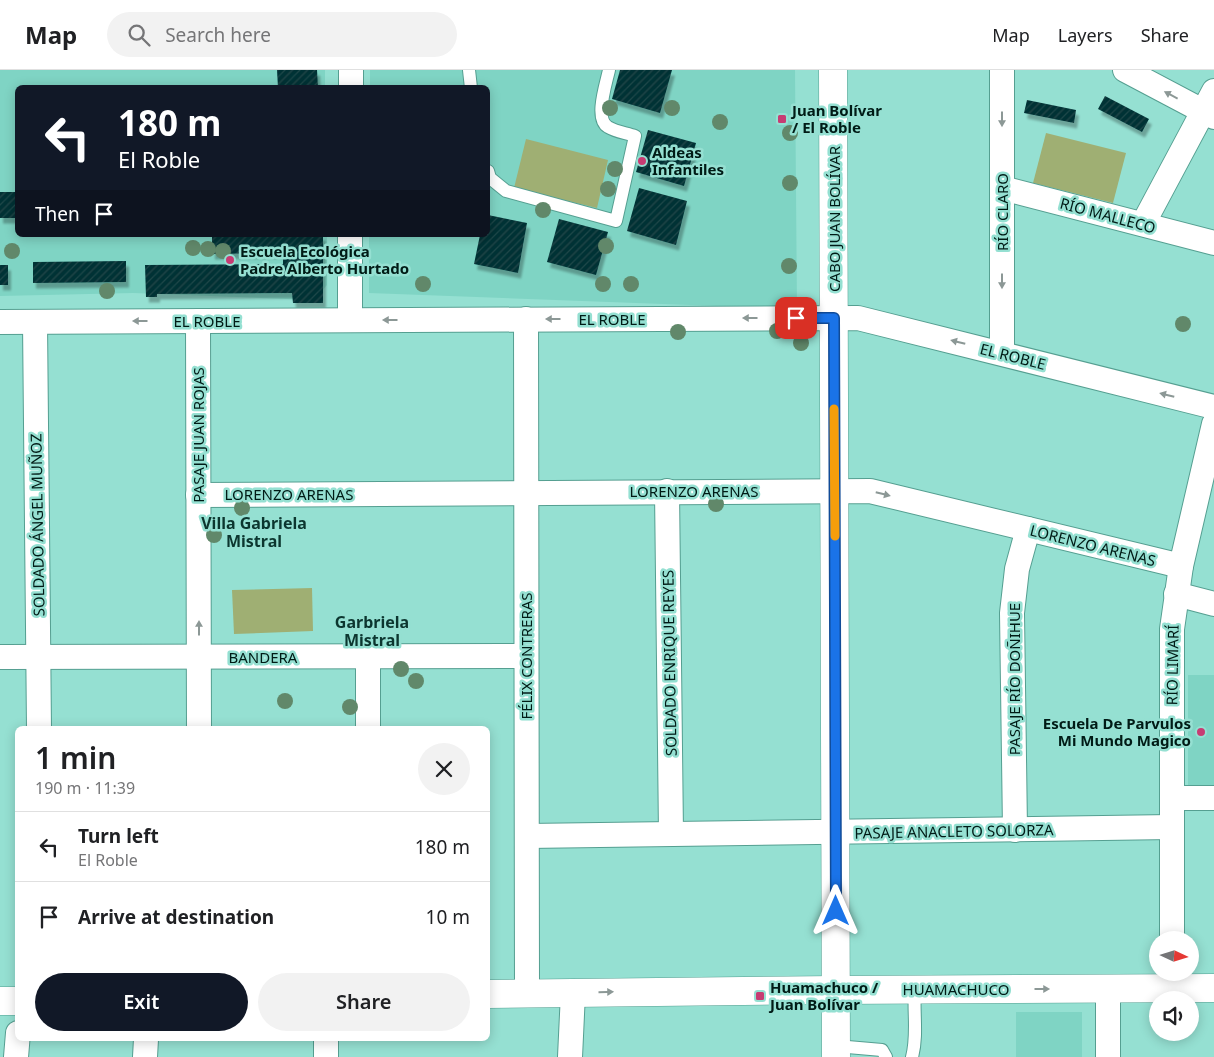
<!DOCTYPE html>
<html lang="en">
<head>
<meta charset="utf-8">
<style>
  body { margin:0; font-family:"Noto Sans",sans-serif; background:#f2f2f2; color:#202124; height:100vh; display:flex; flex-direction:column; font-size:19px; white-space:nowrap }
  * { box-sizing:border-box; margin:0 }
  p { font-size:16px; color:#757577 }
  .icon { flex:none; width:28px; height:28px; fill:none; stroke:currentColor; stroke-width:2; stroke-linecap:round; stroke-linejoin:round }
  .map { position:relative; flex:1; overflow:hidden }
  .side { position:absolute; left:15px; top:656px; width:475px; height:315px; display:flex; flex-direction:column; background:#fff; border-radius:8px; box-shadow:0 2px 12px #0003 }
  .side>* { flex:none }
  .hud { position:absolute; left:15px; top:15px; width:475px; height:152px; border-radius:8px; box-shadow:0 2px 12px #0003; background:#111827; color:#fff; overflow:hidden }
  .needle { width:32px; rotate:94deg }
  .controls { position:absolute; left:1149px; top:861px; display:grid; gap:10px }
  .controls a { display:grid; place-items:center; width:50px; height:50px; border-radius:50%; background:#fff; box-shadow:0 2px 12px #0003; font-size:25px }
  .pin { position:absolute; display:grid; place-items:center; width:42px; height:42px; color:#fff; margin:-21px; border-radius:10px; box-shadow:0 2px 8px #0006 }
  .me { position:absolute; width:55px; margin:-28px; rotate:0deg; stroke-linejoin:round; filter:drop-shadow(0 0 4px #0008) }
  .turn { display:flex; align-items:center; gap:18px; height:105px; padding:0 20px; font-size:22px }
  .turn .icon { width:65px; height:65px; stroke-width:2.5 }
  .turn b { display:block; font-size:35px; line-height:42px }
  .then { display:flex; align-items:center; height:48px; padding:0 20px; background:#0003; gap:10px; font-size:19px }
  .round { display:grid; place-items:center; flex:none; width:52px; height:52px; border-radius:26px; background:#f2f2f2 }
  .overview { display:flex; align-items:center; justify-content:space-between; height:85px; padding:0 20px }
  h1 { font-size:30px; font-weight:600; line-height:38px }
  .button { display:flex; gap:10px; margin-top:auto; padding:10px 20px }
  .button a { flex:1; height:58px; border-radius:30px; background:#111827; color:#fff; font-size:20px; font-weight:600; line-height:58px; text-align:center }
  .button a+a { background:#f2f2f2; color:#202124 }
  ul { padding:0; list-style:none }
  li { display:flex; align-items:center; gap:15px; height:70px; padding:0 20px; border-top:1px solid #e0e0e0 }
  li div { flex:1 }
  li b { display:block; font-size:19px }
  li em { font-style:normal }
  header { display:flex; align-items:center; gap:30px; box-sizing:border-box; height:70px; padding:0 25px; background:#fff; border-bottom:1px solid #e0e0e0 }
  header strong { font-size:24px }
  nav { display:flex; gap:28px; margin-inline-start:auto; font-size:18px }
  .search { width:350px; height:45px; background:#f2f2f2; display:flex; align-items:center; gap:12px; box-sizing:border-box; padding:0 18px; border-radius:28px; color:#757577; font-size:19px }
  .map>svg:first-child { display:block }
  .built { fill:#7fd4c4 }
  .grass { fill:#9faf73 }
  .building { fill:url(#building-hatch); filter:url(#shadow) }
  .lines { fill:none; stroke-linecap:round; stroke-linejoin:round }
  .service-casing { stroke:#559f91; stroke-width:14 }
  .minor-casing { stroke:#559f91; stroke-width:26 }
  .tertiary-casing { stroke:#559f91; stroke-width:29 }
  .service { stroke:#fff; stroke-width:12 }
  .minor { stroke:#fff; stroke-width:24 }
  .tertiary { stroke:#fff; stroke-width:28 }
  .tree { fill:#61886a }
  .oneway { fill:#8c9896 }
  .route-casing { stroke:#114b97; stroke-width:12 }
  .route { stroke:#1a73e8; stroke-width:9 }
  .slow { stroke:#f59e0b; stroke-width:9 }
  .poi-dot { fill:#c73c73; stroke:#95e0d2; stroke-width:2 }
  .labels { text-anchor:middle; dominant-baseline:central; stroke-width:5; stroke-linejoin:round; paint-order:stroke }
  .poi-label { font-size:15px; font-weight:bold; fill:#001b16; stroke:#95e0d2; text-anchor:start }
  .street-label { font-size:15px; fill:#001b16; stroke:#95e0d2 }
  .neighbourhood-label { font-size:16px; font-weight:bold; fill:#0c362f; stroke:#95e0d2 }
</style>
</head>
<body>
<header>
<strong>Map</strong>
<div class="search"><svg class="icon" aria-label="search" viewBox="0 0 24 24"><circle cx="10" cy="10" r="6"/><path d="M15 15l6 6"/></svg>Search here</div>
<nav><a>Map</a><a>Layers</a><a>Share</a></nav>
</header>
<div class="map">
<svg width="1214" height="987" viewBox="0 0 1214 987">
  <defs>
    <pattern id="building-hatch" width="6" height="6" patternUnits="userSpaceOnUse" patternTransform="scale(1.25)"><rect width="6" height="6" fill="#043235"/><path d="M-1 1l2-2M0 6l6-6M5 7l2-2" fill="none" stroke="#1e4749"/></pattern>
    <filter id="shadow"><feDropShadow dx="3" dy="5.5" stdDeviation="1" flood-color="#0004"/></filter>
  </defs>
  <rect width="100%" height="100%" fill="#95e0d2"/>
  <!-- built -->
  <g class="built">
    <polygon points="0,0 325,0 325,17 18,18 18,165 327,165 327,215 314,230 133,223 0,226"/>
    <polygon points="370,0 795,0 797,239 369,223 369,165 488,165 488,18 370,17"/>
    <rect x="1188" y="605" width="26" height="114"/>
    <rect x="1016" y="942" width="66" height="45"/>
  </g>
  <!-- grass -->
  <g class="grass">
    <polygon points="1046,63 1126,83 1113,133 1033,113"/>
    <polygon points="526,69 608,90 597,138 514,118"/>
    <polygon points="312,518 313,561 234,564 232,520"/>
  </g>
  <!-- building -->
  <g class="building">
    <polygon points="277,0 317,0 318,18 278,18"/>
    <polygon points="620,0 672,0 660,43 612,29"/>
    <polygon points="1105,26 1149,49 1142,62 1098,39"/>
    <polygon points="1027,30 1076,40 1074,53 1024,43"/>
    <polygon points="648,60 696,73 684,116 636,102"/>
    <polygon points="639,118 687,131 676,175 627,161"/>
    <rect x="0" y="122" width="18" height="26"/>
    <polygon points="488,145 527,153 518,203 474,194 480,165 488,165"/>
    <polygon points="559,149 608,162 596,205 547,192"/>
    <polygon points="212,165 323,165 323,233 293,233 292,223 157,224 157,227 146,227 145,195 283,194 283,183 212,184"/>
    <polygon points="126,191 126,212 33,213 33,192"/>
    <rect x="0" y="195" width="8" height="20"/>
  </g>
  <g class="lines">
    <!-- service casing -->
    <g class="service-casing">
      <g id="service">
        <polyline points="469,0 471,18"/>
        <path d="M488 101 490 108 506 121 616 151 635 66C627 63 616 62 608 57 594 49 606 14 609 0"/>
        <polyline points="836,976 882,980 886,987"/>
        <path d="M912 987C918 965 913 942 915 919"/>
      </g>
    </g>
    <!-- minor casing -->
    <g class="minor-casing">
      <g id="minor">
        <polyline points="1125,0 1214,47"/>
        <polyline points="351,18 351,0"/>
        <polyline points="1002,118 1214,173"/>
        <polyline points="1143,154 1214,21"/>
        <polyline points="526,249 527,924"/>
        <polyline points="350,250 350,165"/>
        <polyline points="198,251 199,659"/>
        <polyline points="0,252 858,248 1214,337"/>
        <polyline points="35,252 39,659"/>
        <polyline points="1002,283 1002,0"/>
        <polyline points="667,421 671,764"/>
        <polyline points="198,425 870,421 1181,496"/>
        <polyline points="1176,524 1214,534"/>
        <polyline points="368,586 368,659"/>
        <polyline points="0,587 526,586"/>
        <polyline points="1172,728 1214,728"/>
        <polyline points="1015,760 1012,543 1017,499 1028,459"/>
        <polyline points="527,766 1172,757"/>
        <polyline points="1172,870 1172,559 1181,496 1214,354"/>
        <polyline points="1108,918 1108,987"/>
        <polyline points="16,987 18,963"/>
        <polyline points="145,987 146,969"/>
        <polyline points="326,987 326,969"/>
        <polyline points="570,987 573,923"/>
      </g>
    </g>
    <!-- tertiary casing -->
    <g class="tertiary-casing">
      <g id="tertiary">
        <polyline points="833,0 836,987"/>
        <polyline points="488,924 836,920 1214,918"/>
        <polyline points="0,931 18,931"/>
      </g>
    </g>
    <!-- service -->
    <use href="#service" class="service"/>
    <!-- minor -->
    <use href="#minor" class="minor"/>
    <!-- tertiary -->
    <use href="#tertiary" class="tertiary"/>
  </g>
  <!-- trees -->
  <g class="tree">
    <circle cx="610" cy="38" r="8"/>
    <circle cx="672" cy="38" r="8"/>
    <circle cx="720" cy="52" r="8"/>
    <circle cx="790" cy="63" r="8"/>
    <circle cx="615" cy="99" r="8"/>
    <circle cx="790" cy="113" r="8"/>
    <circle cx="608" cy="119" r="8"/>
    <circle cx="543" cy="140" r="8"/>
    <circle cx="606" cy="176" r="8"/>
    <circle cx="193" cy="178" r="8"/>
    <circle cx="208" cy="179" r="8"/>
    <circle cx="12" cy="181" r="8"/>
    <circle cx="223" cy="181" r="8"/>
    <circle cx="789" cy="196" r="8"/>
    <circle cx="423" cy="214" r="8"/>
    <circle cx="603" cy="214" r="8"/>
    <circle cx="631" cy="214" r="8"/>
    <circle cx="107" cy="221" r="8"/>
    <circle cx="1183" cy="254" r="8"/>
    <circle cx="777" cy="261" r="8"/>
    <circle cx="678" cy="262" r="8"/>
    <circle cx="801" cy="273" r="8"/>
    <circle cx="716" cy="434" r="8"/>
    <circle cx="242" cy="438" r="8"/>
    <circle cx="214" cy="465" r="8"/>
    <circle cx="401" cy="599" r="8"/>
    <circle cx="416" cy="611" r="8"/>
    <circle cx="285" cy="631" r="8"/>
    <circle cx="350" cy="637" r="8"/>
  </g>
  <!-- one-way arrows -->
  <defs><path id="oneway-solid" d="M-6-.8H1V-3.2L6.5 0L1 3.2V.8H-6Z" transform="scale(1.25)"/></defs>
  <g class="oneway">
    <use href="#oneway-solid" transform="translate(1171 25) rotate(-152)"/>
    <use href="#oneway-solid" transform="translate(1002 49) rotate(90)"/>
    <use href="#oneway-solid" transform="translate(1002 211) rotate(90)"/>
    <use href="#oneway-solid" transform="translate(750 248) rotate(180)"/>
    <use href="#oneway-solid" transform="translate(553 249) rotate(180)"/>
    <use href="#oneway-solid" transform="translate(390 250) rotate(180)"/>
    <use href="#oneway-solid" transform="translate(140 251) rotate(180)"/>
    <use href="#oneway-solid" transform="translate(958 272) rotate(-166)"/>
    <use href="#oneway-solid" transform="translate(1167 325) rotate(-166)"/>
    <use href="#oneway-solid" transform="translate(883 424) rotate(14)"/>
    <use href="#oneway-solid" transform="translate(199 558) rotate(-90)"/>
    <use href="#oneway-solid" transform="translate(1042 919)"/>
    <use href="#oneway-solid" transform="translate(606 922) rotate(-1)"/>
  </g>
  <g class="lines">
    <!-- route casing -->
    <g class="route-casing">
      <polyline id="route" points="796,248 834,248 836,841"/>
    </g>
    <!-- route -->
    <use href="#route" class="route"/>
    <!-- slow -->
    <polyline class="slow" points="834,339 835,466"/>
  </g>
  <!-- markers -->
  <g class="poi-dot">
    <rect x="777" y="44" width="10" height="10" rx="2.5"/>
    <circle cx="642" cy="91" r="5"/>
    <circle cx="230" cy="190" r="5"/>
    <circle cx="1201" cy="662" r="5"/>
    <rect x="755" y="921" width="10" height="10" rx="2.5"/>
  </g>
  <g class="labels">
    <!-- poi labels -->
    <g class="poi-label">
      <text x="792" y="40">Juan Bolívar<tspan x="792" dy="17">/ El Roble</tspan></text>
      <text x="652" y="82">Aldeas<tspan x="652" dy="17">Infantiles</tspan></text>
      <text x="240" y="181">Escuela Ecológica<tspan x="240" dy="17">Padre Alberto Hurtado</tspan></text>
      <text x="1191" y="653" text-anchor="end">Escuela De Parvulos<tspan x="1191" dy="17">Mi Mundo Magico</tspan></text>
      <text x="770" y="917">Huamachuco /<tspan x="770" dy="17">Juan Bolívar</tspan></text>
    </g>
    <!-- street labels -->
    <g class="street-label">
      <text transform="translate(1002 142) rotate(-90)">RÍO CLARO</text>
      <text transform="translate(1108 145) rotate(15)">RÍO MALLECO</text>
      <text transform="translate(834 149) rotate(-90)">CABO JUAN BOLÍVAR</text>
      <text x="612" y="249">EL ROBLE</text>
      <text x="207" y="251">EL ROBLE</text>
      <text transform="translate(1013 286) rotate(14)">EL ROBLE</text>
      <text transform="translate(198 365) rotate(-90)">PASAJE JUAN ROJAS</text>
      <text x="694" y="421">LORENZO ARENAS</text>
      <text x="289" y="424">LORENZO ARENAS</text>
      <text transform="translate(37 455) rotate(-91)">SOLDADO ÁNGEL MUÑOZ</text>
      <text transform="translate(1093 475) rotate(14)">LORENZO ARENAS</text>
      <text transform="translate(526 586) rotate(-90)">FÉLIX CONTRERAS</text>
      <text x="263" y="587">BANDERA</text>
      <text transform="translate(669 593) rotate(-91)">SOLDADO ENRIQUE REYES</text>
      <text transform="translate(1172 595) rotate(-89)">RÍO LIMARÍ</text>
      <text transform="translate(1014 609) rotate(-90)">PASAJE RÍO DOÑIHUE</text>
      <text transform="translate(954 761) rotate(-1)">PASAJE ANACLETO SOLORZA</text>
      <text x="956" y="919">HUAMACHUCO</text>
    </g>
    <!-- neighbourhood labels -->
    <g class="neighbourhood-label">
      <text x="254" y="453">Villa Gabriela<tspan x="254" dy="18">Mistral</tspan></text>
      <text x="372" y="552">Garbriela<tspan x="372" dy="18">Mistral</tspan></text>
    </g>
  </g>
</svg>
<div class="controls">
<a><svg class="needle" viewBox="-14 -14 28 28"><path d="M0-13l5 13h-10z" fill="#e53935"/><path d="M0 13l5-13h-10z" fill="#757577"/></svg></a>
<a><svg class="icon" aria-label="sound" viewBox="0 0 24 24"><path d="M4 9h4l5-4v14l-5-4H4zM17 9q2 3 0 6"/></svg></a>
</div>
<div class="pin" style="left:796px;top:248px;background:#d93025"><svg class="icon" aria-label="arrive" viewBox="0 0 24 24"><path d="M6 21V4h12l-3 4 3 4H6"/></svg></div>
<svg class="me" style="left:836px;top:841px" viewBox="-20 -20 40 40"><path d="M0-17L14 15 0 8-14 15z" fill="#1a73e8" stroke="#fff" stroke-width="4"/></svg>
<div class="hud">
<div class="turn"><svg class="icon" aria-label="left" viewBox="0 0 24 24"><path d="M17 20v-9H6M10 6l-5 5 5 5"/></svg><div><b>180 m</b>El Roble</div></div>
<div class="then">Then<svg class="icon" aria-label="arrive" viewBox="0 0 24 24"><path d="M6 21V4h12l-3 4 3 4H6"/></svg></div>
</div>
<section class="side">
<div class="overview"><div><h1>1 min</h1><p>190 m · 11:39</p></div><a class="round"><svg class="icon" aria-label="close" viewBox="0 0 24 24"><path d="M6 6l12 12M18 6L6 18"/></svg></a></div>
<ul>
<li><svg class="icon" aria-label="left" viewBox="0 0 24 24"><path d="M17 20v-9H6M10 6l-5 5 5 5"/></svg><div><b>Turn left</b><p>El Roble</p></div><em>180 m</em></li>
<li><svg class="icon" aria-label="arrive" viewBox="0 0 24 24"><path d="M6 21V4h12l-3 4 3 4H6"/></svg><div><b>Arrive at destination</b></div><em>10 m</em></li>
</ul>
<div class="button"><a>Exit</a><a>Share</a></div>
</section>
</div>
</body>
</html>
